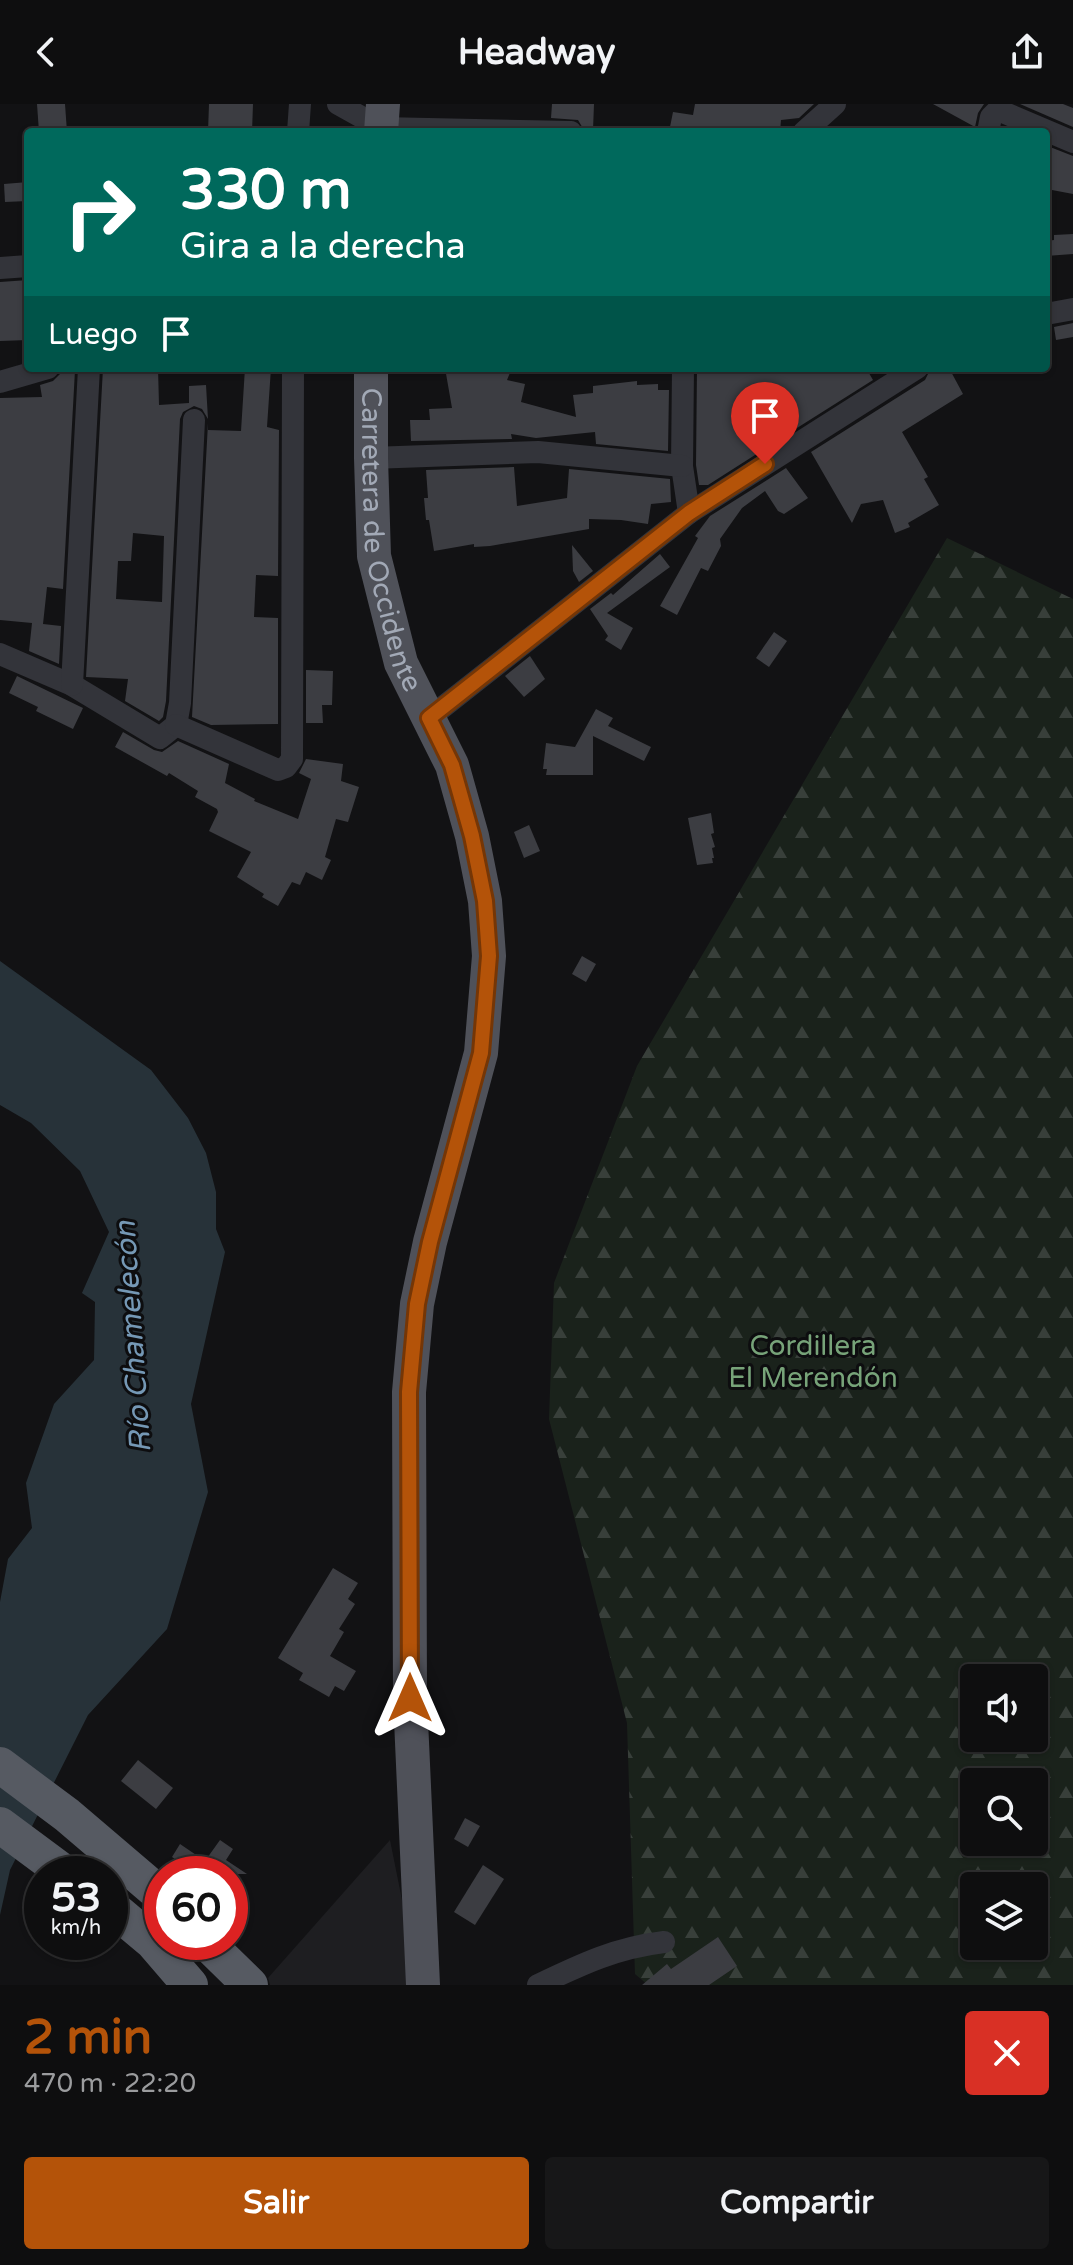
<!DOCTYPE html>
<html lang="es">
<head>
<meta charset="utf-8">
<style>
  body { margin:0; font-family:"Varela Round",sans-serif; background:#171718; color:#f1f3f6; height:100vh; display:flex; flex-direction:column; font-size:30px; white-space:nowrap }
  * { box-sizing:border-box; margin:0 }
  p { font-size:26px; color:#9b9c9e }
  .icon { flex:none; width:44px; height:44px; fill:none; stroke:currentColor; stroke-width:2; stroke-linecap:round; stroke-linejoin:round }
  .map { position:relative; height:1881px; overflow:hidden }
  .drawer { display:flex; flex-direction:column; background:#0e0e0f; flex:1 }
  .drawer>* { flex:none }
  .guide { position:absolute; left:24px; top:24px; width:1026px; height:244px; border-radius:8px; box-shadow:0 2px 6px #0004,0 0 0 2px #2e2e2f; background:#00695c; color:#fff; overflow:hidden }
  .controls { position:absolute; left:960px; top:1560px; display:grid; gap:16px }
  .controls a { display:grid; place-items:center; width:88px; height:88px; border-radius:8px; background:#0e0e0f; box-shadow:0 2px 6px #0004,0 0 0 2px #2e2e2f; font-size:40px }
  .speed { position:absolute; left:24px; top:1752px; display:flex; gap:16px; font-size:40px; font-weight:700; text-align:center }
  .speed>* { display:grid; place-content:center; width:104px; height:104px; border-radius:50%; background:#0e0e0f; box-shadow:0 2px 6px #0004,0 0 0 2px #2e2e2f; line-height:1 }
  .speed small { font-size:20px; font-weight:400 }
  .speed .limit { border:12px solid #d22; background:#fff; color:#111 }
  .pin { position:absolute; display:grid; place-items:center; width:68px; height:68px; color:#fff; margin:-82px -34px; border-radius:50% 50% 50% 0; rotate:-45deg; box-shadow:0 0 8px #0007 }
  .pin .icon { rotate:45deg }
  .me { position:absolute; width:88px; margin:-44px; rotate:0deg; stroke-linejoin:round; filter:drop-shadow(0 0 6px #0008) }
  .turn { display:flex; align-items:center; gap:28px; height:168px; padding:0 24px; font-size:36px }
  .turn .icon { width:104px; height:104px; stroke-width:2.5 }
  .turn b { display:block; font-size:56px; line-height:68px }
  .then { display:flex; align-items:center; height:76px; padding:0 24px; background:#0003; gap:16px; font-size:30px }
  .round { display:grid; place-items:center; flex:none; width:84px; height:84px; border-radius:8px; background:#171718 }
  .head { display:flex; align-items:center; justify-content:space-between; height:136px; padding:0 24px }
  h1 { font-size:48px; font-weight:700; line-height:60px; color:#b45309 }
  .button { display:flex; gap:16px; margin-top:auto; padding:16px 24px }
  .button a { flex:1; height:92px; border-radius:8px; background:#b45309; color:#fff; font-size:32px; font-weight:700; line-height:92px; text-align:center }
  .button a+a { background:#171718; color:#f1f3f6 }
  header { display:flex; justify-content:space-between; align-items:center; height:104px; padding:0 24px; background:#0e0e0f; font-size:36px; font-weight:700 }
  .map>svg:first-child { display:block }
  .built { fill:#1e1e21 }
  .forest { fill:url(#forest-firs); fill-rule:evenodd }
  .water { fill:#273239 }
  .building { fill:#3c3d42; fill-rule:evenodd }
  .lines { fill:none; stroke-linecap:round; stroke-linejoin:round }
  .minor { stroke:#33343a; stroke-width:22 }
  .primary { stroke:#4f5159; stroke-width:34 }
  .trunk { stroke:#565a62; stroke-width:36 }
  .route-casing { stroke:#753606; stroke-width:20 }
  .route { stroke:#b45309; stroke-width:14 }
  .labels { text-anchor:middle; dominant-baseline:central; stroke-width:6; stroke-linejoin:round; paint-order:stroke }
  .street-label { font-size:28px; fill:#a2a9b6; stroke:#0d0d0f }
  .park-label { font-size:28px; fill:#77a379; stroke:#0d0d0f }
  .water-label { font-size:30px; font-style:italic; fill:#7598b5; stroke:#0d0d0f }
</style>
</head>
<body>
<header><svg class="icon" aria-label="back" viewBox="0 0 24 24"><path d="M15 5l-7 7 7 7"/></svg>Headway<svg class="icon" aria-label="share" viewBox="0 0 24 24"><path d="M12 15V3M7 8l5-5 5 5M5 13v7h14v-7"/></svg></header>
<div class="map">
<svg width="1073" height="1881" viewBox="0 0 1073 1881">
  <defs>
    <pattern id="forest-firs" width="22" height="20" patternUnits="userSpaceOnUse" patternTransform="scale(2)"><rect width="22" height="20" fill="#1a221b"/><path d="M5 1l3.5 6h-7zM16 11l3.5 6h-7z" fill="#383f3a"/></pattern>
  </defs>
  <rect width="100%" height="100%" fill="#121214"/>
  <!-- built -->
  <polygon class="built" points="390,1736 419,1881 270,1881 268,1874"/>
  <!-- forest -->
  <path class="forest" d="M947 434 1073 495V1881H648L635 1870 627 1619 549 1315 554 1179 637 962ZM974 1574H1034V1634H974ZM974 1678H1034V1738H974ZM974 1782H1034V1842H974Z"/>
  <!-- water -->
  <polygon class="water" points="0,857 151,966 188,1014 206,1049 216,1088 216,1125 225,1148 191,1300 208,1388 167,1525 88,1611 10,1766 0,1811 0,1498 8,1455 32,1424 26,1379 54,1300 94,1256 95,1198 82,1189 109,1128 80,1067 31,1019 0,1001"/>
  <!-- building -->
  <g class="building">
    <polygon points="37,0 65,0 67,28 39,28"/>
    <polygon points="209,0 253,0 252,28 208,28"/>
    <polygon points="552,0 594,0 593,26 584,26 578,16 551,14"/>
    <polygon points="695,0 814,0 799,14 781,16 780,28 669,28 673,8 693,11"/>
    <polygon points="933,0 984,0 978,9 975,23"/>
    <polygon points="1020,0 1063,0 1073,4 1073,23"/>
    <polygon points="1050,43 1073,52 1073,90 1052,86"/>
    <polygon points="28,78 28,97 5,98 4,80"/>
    <polygon points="1073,130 1073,150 1046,152 1046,137 1054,136 1054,131"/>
    <polygon points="28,176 28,236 0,237 0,178"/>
    <polygon points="1073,219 1073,233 1056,236 1054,223"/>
    <path d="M103 264H158L159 301 189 299V282L206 281 208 315 202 305 194 302 183 308 180 315 166 597 163 613 159 617 125 597 128 575 86 573ZM133 429 164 432 162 498 116 495 118 457H131Z"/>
    <polygon points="245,264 271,264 267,323 279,326 278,472 256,471 254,513 278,514 278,620 211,621 192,613 208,319 208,326 241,327"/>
    <polygon points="445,264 512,264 507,276 525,280 521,298 576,313 573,291 593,289 593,282 637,277 637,281 658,280 658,286 669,286 668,347 596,340 595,328 536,334 511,330 512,335 411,337 410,316 430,316 429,305 452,304"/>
    <polygon points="697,264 866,264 873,276 797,324 796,321 764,336 769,342 708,381 699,381 696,361"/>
    <polygon points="931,264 949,264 963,290 902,328 928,373 924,375 939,401 908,419 910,423 895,429 883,396 861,400 852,419 811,348 925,276"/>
    <polygon points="75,266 63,485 47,483 43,520 61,522 59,560 29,547 32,519 0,516 0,294 42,293 40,281 53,277 61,269"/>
    <polygon points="514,363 517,402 567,394 569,365 670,375 671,398 651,400 648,420 621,416 589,415 589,425 490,442 474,443 474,440 434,447 429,416 426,416 424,394 428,394 426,366"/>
    <polygon points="786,364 808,394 784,410 778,407 765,387 742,404 720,435 721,442 708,467 701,464 677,511 660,502 698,434 695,432 710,412"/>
    <polygon points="572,441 593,467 579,478 573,467"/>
    <polygon points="660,450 670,463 607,509 633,524 621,546 605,536 608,532 590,505 611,489 613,491"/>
    <polygon points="774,528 787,537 769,563 756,554"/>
    <polygon points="530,552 545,575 524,593 505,572"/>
    <polygon points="306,566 333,567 332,601 322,601 323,619 306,619"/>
    <polygon points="17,572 83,604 73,625 36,607 38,603 9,589"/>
    <polygon points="596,605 613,614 608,622 651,643 644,657 593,632 593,671 546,671 547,665 543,665 546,639 575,643"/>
    <polygon points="123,628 154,646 162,648 178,637 229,660 225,679 255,695 254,697 298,715 311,675 299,669 306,655 343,660 341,677 359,683 348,718 336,715 325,753 331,756 322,776 306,768 300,781 292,778 278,802 262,793 264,790 237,773 251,748 209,727 218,708 217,705 195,693 198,687 169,669 167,672 115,643"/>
    <polygon points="711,709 714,729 711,730 715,743 712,744 714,754 712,754 713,759 697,761 688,714"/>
    <polygon points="529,721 540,747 524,754 514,728"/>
    <polygon points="582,852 596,860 586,878 572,870"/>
    <polygon points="333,1464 358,1479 348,1495 355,1500 339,1525 344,1528 330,1552 356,1567 344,1587 335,1582 329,1593 299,1576 303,1569 278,1554"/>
    <polygon points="138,1656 173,1684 156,1705 121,1677"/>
    <polygon points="465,1714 480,1722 468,1743 454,1735"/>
    <polygon points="220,1736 233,1745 226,1756 247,1770 197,1770 172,1753 180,1740 205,1757"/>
    <polygon points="483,1761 504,1775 475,1821 454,1808"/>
    <polygon points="718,1833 737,1862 709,1881 642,1881 667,1860 671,1865"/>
  </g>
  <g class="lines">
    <!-- minor -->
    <g class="minor">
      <polyline points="338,0 381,24 571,28"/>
      <polyline points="298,28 300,0"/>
      <polyline points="804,28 835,0"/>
      <polyline points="988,28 991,13 998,6 1073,38"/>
      <polyline points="0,164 28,162"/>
      <polyline points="1046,210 1073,205"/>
      <polyline points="683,264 682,362 689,409"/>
      <polyline points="0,278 48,264"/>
      <polyline points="371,354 538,348 682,362"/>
      <polyline points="0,550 72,581 160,634 176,621 180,599 194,316"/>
      <polyline points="72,581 89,264"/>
      <polyline points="429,614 689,409 917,264"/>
      <polyline points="176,621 278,666 286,663 292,655 293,264"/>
      <path d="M538 1881C582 1860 615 1844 664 1838"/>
    </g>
    <!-- primary -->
    <g class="primary">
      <polyline points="381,28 383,0"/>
      <path id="s1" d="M371 264V354L374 452 401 559 452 661 472 732 485 797 489 852 481 949 430 1138 417 1200 409 1288 410 1594 423 1881"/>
    </g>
    <!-- trunk -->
    <g class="trunk">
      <polyline points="0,1661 67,1711 162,1792"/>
      <polyline points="0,1721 66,1770"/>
      <polyline points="110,1802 153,1838 190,1881"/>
      <polyline points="206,1838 250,1881"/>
    </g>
  </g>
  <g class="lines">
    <!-- route casing -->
    <g class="route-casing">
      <polyline id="route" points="410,1594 409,1288 417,1200 430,1138 481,949 489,852 485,797 472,732 452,661 429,614 689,409 765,360"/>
    </g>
    <!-- route -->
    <use href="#route" class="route"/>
  </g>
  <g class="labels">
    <!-- street labels -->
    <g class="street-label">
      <text stroke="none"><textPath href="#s1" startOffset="174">Carretera de Occidente</textPath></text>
    </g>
    <!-- park labels -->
    <g class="park-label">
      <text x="813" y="1242">Cordillera<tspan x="813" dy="32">El Merendón</tspan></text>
    </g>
    <!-- water labels -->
    <g class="water-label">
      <text transform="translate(133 1233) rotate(-94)">Río Chamelecón</text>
    </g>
  </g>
</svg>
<div class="controls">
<a><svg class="icon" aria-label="sound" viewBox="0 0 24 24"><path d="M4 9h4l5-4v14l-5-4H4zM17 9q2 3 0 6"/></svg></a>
<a><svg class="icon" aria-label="search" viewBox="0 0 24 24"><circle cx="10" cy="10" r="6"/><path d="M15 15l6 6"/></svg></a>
<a><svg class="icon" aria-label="layers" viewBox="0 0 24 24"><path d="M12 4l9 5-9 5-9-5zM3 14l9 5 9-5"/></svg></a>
</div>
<div class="speed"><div>53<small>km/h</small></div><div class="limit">60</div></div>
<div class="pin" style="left:765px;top:360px;background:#d93025"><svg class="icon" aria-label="arrive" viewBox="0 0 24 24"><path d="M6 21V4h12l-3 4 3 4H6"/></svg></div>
<svg class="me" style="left:410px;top:1594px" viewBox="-20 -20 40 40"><path d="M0-17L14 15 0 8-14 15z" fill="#b45309" stroke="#fff" stroke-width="4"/></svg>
<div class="guide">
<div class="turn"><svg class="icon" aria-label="right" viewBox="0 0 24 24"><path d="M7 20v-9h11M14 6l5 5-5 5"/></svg><div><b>330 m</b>Gira a la derecha</div></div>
<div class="then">Luego<svg class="icon" aria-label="arrive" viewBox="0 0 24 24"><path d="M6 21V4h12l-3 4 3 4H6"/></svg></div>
</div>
</div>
<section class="drawer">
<div class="head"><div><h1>2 min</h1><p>470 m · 22:20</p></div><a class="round" style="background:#d93025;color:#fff"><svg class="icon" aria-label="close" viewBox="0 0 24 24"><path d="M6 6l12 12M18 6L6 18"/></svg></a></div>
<div class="button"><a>Salir</a><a>Compartir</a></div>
</section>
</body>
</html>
